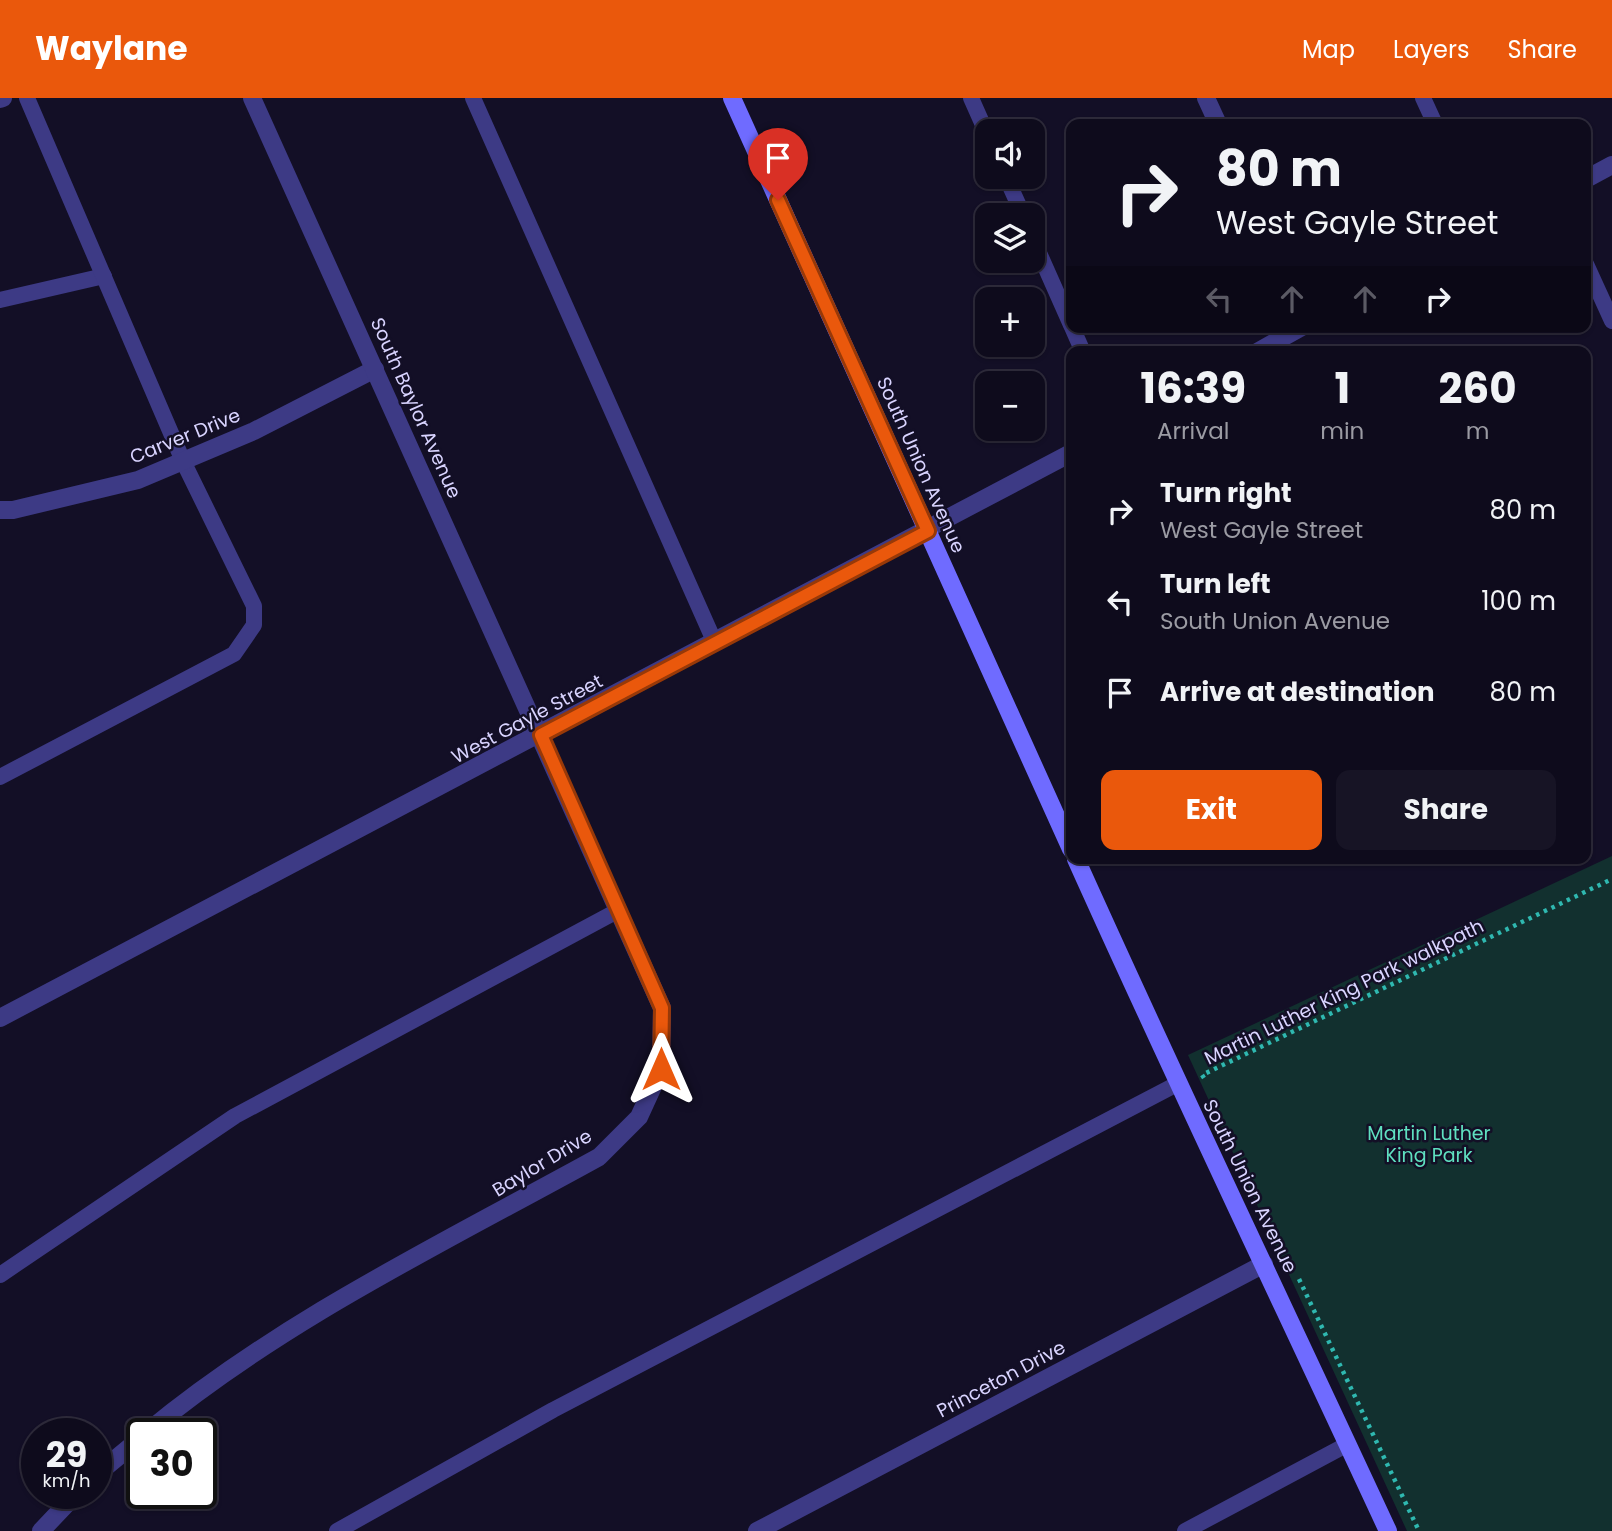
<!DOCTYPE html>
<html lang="en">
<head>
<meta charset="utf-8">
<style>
  body { margin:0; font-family:Poppins,sans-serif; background:#171425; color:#f1f3f6; height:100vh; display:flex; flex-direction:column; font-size:26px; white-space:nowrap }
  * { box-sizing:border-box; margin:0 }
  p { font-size:23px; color:#9b9ba3 }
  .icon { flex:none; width:38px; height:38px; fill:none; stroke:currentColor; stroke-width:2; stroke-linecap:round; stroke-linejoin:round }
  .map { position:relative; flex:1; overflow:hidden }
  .panel { position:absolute; left:1066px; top:248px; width:525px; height:518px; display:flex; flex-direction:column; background:#0e0b1c; border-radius:14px; box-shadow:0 2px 5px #0004,0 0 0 2px #2e2b3b }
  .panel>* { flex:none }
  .top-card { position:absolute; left:1066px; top:21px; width:525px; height:214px; border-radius:14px; box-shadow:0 2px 5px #0004,0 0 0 2px #2e2b3b; background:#0e0b1c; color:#f1f3f6; overflow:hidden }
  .tools { position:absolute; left:975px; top:21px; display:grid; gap:14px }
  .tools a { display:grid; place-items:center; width:70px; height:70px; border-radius:14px; background:#0e0b1c; box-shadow:0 2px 5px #0004,0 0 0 2px #2e2b3b; font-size:35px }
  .speed { position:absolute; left:21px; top:1320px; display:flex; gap:14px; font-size:35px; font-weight:700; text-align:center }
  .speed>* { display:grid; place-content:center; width:91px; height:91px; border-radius:50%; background:#0e0b1c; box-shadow:0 2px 5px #0004,0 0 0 2px #2e2b3b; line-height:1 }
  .speed small { font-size:18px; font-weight:400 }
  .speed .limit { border:4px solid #111; border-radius:10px; background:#fff; color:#111 }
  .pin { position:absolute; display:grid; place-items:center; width:60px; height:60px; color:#fff; margin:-72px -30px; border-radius:50% 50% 50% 0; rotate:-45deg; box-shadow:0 0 7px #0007 }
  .pin .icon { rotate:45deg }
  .me { position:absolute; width:77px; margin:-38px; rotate:0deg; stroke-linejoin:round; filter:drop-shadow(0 0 5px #0008) }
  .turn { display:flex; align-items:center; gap:24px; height:147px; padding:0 35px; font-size:32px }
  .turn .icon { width:91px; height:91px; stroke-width:2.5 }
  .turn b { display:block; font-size:49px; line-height:60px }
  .lanes { display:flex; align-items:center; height:66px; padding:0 35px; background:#0003; justify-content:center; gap:35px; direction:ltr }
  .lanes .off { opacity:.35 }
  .eta { display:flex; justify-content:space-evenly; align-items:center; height:119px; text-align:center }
  .eta b { font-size:42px; font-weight:700; line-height:49px }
  .cta { display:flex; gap:14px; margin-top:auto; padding:14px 35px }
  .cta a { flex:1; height:80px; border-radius:14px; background:#ea580c; color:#fff; font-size:28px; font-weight:700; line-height:80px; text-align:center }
  .cta a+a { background:#171425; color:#f1f3f6 }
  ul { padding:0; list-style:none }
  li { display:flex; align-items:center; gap:21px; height:91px; padding:0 35px }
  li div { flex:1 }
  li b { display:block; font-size:26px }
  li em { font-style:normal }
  header { display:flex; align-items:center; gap:42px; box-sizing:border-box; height:98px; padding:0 35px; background:#ea580c; color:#fff }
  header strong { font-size:33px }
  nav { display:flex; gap:38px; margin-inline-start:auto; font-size:24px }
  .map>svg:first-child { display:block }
  .green { fill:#12302f }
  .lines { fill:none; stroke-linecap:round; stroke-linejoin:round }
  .path { stroke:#2fb8b0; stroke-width:4.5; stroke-dasharray:3.5 5; stroke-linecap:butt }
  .service { stroke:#3d3a85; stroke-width:16 }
  .minor { stroke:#3d3a85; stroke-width:18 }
  .tertiary { stroke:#3d3a85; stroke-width:18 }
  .secondary { stroke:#6f6bff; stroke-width:18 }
  .route-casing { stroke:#983908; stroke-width:18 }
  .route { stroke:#ea580c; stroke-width:12 }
  .labels { text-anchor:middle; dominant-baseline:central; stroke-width:5; stroke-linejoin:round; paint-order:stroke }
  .street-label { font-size:19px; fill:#d9d4ff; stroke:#130f26 }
  .park-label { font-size:19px; fill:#5fe0c0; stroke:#130f26 }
</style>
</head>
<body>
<header>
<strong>Waylane</strong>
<nav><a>Map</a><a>Layers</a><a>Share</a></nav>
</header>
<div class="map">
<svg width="1612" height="1433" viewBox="0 0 1612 1433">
  <rect width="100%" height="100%" fill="#130f26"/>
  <!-- green -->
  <polygon class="green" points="1612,758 1612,1433 1407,1433 1188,957"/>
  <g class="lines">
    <!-- path -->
    <g class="path">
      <polyline points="1204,980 1202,977 1612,781"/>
      <polyline points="1299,1181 1419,1433"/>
    </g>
    <!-- service -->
    <g class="service">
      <polyline points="473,0 715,545"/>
      <polyline points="971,0 987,36"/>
      <polyline points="1423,0 1435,26"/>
      <polyline points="1006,79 1023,117"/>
      <polyline points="1032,139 1071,227"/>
      <polyline points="1586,166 1612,223"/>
      <polyline points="0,202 104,178"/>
      <polyline points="1072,229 1083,254"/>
      <polyline points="0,679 234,556 254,527 254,508 183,363 27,0"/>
      <polyline points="0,1177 235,1018 619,812"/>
      <polyline points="337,1433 553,1312 1177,986"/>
      <polyline points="1185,1433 1348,1346"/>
    </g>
    <!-- minor -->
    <g class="minor">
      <polyline points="1206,0 1218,26"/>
      <polyline points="0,1 3,0"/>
      <polyline points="0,412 13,412 138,382 254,333 375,271"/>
      <path d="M146 1335C282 1222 445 1144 599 1059L639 1019 661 971 662 910 252 0"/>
      <polyline points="96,1377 142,1339"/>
      <polyline points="41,1433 77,1395"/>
      <polyline points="757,1433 1264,1166"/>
    </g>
    <!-- tertiary -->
    <g class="tertiary">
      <polyline points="1586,81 1612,67"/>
      <polyline points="1257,254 1302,229"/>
      <polyline points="0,920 1071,355"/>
    </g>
    <!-- secondary -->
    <g class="secondary">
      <polyline points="732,0 1071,751"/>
      <path d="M1076 761C1177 986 1284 1209 1388 1433"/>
    </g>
  </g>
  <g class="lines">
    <!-- route casing -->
    <g class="route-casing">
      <polyline id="route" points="661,971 662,910 541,637 928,433 778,102"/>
    </g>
    <!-- route -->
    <use href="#route" class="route"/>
  </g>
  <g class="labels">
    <!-- street labels -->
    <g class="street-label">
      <text transform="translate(416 310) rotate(66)">South Baylor Avenue</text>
      <text transform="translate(185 338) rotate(-22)">Carver Drive</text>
      <text transform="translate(921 367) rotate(66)">South Union Avenue</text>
      <text transform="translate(527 621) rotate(-28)">West Gayle Street</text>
      <text transform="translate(1344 894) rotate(-26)">Martin Luther King Park walkpath</text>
      <text transform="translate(542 1065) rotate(-31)">Baylor Drive</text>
      <text transform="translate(1250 1088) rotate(64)">South Union Avenue</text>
      <text transform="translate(1001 1281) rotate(-28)">Princeton Drive</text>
    </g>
    <!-- park labels -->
    <g class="park-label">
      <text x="1429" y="1035">Martin Luther<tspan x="1429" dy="22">King Park</tspan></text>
    </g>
  </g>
</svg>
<div class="tools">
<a><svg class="icon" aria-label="sound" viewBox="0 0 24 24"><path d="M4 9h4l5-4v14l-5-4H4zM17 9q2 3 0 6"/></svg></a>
<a><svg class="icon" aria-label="layers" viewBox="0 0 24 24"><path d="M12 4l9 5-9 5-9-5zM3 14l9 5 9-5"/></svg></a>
<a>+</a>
<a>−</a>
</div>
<div class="speed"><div>29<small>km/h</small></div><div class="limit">30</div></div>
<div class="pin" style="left:778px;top:102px;background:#d93025"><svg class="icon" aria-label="arrive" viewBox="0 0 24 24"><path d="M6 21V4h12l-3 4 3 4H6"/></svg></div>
<svg class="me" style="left:661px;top:971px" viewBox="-20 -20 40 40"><path d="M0-17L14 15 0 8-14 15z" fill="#ea580c" stroke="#fff" stroke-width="4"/></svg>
<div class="top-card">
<div class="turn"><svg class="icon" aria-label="right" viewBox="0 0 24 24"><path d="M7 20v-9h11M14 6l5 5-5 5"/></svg><div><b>80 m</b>West Gayle Street</div></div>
<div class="lanes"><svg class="icon off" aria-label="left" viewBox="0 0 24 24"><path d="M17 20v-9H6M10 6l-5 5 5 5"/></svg><svg class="icon off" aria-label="ahead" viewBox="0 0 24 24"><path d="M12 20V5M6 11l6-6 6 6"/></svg><svg class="icon off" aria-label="ahead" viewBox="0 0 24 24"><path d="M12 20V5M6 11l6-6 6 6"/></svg><svg class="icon" aria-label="right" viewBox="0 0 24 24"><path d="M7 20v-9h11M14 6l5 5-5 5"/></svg></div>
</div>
<section class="panel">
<div class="eta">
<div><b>16:39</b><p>Arrival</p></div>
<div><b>1</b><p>min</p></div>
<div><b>260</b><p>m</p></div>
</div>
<ul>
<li><svg class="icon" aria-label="right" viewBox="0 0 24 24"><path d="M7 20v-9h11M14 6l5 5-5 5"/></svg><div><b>Turn right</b><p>West Gayle Street</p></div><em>80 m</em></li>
<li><svg class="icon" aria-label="left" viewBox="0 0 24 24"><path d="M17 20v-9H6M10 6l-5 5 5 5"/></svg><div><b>Turn left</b><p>South Union Avenue</p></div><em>100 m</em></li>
<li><svg class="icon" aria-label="arrive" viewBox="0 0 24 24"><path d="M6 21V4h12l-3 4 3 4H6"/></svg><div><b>Arrive at destination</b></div><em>80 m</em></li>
</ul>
<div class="cta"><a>Exit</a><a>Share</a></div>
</section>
</div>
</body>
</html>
